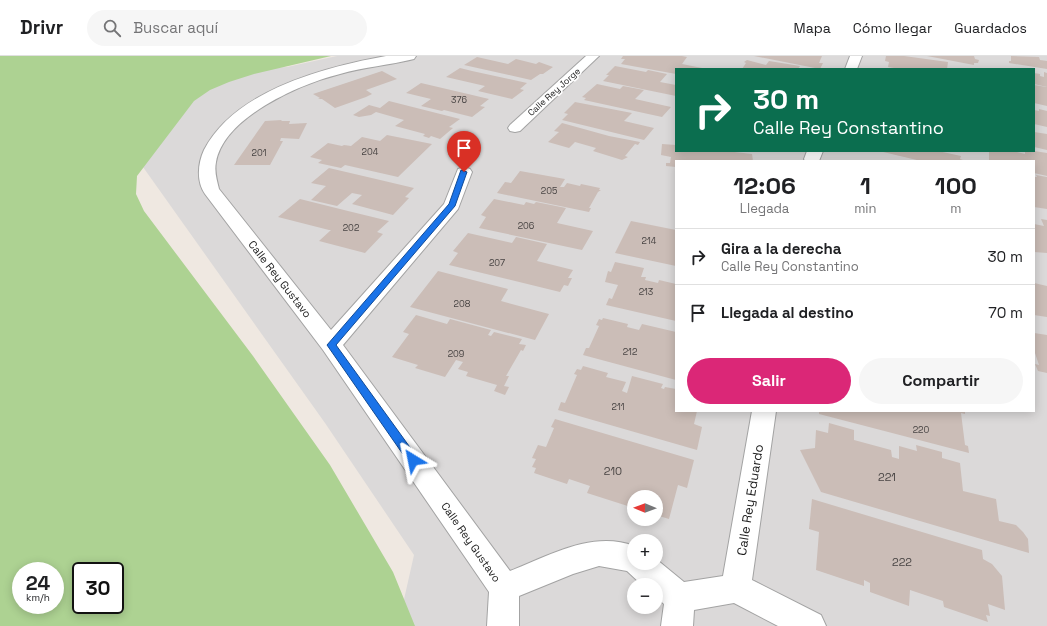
<!DOCTYPE html>
<html lang="es">
<head>
<meta charset="utf-8">
<style>
  body { margin:0; font-family:"Space Grotesk",sans-serif; background:#f6f6f6; color:#202124; height:100vh; display:flex; flex-direction:column; font-size:15px; white-space:nowrap }
  * { box-sizing:border-box; margin:0 }
  p { font-size:13px; color:#757577 }
  .icon { flex:none; width:22px; height:22px; fill:none; stroke:currentColor; stroke-width:2; stroke-linecap:round; stroke-linejoin:round }
  .map { position:relative; flex:1; overflow:hidden }
  .side { position:absolute; left:675px; top:104px; width:360px; height:252px; display:flex; flex-direction:column; background:#fff; border-radius:0px; box-shadow:0 2px 10px #0003 }
  .side>* { flex:none }
  .banner { position:absolute; left:675px; top:12px; width:360px; height:84px; border-radius:0px; box-shadow:0 2px 10px #0003; background:#0b6e4f; color:#fff; overflow:hidden }
  .needle { width:26px; rotate:271deg }
  .buttons { position:absolute; left:627px; top:434px; display:grid; gap:8px }
  .buttons a { display:grid; place-items:center; width:36px; height:36px; border-radius:50%; background:#fff; box-shadow:0 2px 10px #0003; font-size:20px }
  .speed { position:absolute; left:12px; top:506px; display:flex; gap:8px; font-size:20px; font-weight:700; text-align:center }
  .speed>* { display:grid; place-content:center; width:52px; height:52px; border-radius:50%; background:#fff; box-shadow:0 2px 10px #0003; line-height:1 }
  .speed small { font-size:10px; font-weight:400 }
  .speed .limit { border:2px solid #111; border-radius:6px; background:#fff; color:#111 }
  .pin { position:absolute; display:grid; place-items:center; width:34px; height:34px; color:#fff; margin:-41px -17px; border-radius:50% 50% 50% 0; rotate:-45deg; box-shadow:0 0 4px #0007 }
  .pin .icon { rotate:45deg }
  .me { position:absolute; width:44px; margin:-22px; rotate:325deg; stroke-linejoin:round; filter:drop-shadow(0 0 3px #0008) }
  .turn { display:flex; align-items:center; gap:14px; height:84px; padding:0 12px; font-size:18px }
  .turn .icon { width:52px; height:52px; stroke-width:2.5 }
  .turn b { display:block; font-size:28px; line-height:34px }
  .eta { display:flex; justify-content:space-evenly; align-items:center; height:68px; text-align:center }
  .eta b { font-size:24px; font-weight:700; line-height:28px }
  .primary-button { display:flex; gap:8px; margin-top:auto; padding:8px 12px }
  .primary-button a { flex:1; height:46px; border-radius:24px; background:#db2777; color:#fff; font-size:16px; font-weight:700; line-height:46px; text-align:center }
  .primary-button a+a { background:#f6f6f6; color:#202124 }
  ul { padding:0; list-style:none }
  li { display:flex; align-items:center; gap:12px; height:56px; padding:0 12px; border-top:1px solid #e0e0e0 }
  li div { flex:1 }
  li b { display:block; font-size:15px }
  li em { font-style:normal }
  header { display:flex; align-items:center; gap:24px; box-sizing:border-box; height:56px; padding:0 20px; background:#fff; border-bottom:1px solid #e0e0e0 }
  header strong { font-size:19px }
  nav { display:flex; gap:22px; margin-inline-start:auto; font-size:14px }
  .search { width:280px; height:36px; background:#f6f6f6; display:flex; align-items:center; gap:10px; box-sizing:border-box; padding:0 14px; border-radius:22px; color:#757577; font-size:15px }
  .map>svg:first-child { display:block }
  .residential { fill:#dbd9d9; fill-rule:evenodd }
  .forest { fill:#add292; fill-rule:evenodd }
  .building { fill:#cbbdb7 }
  .lines { fill:none; stroke-linecap:round; stroke-linejoin:round }
  .minor-casing { stroke:#a3a3a3; stroke-width:2 }
  .minor { fill:#fff; fill-rule:evenodd }
  .route { fill:#1a73e8; stroke:#114b97 }
  .labels { text-anchor:middle; dominant-baseline:central; stroke-width:3.5; stroke-linejoin:round; paint-order:stroke }
  .far-street-label { font-size:9px; fill:#1c1c1c; stroke:#fff }
  .number-label { font-size:9px; fill:#484443 }
  .street-label { font-size:11px; fill:#1c1c1c; stroke:#fff }
  .near-number-label { font-size:11px; fill:#484443 }
  .near-street-label { font-size:13px; fill:#1c1c1c; stroke:#fff }
</style>
</head>
<body>
<header>
<strong>Drivr</strong>
<div class="search"><svg class="icon" aria-label="search" viewBox="0 0 24 24"><circle cx="10" cy="10" r="6"/><path d="M15 15l6 6"/></svg>Buscar aquí</div>
<nav><a>Mapa</a><a>Cómo llegar</a><a>Guardados</a></nav>
</header>
<div class="map">
<svg width="1047" height="570" viewBox="0 0 1047 570">
  <rect width="100%" height="100%" fill="#efe8e1"/>
  <!-- residential -->
  <path class="residential" d="M337 0H1047V570H398L414 499 325 367 138 104 199 29 240 14 287 11ZM676 13H1034V95H676ZM676 105H1034V355H676ZM634 441H656V463H634ZM634 485H656V507H634ZM634 529H656V551H634Z"/>
  <!-- forest -->
  <path class="forest" d="M0 0H331L254 18 229 26 210 34 194 45 137 120 136 138 144 155 253 300 330 409 393 516 415 570H0ZM21 515H55V549H21ZM81 515H115V549H81Z"/>
  <!-- building -->
  <g class="building">
    <polygon points="623,0 682,0 687,1 682,8 702,12 701,13 676,13 676,18 621,8 625,3 621,3"/>
    <polygon points="754,0 822,0 819,7 823,7 820,13"/>
    <polygon points="886,0 904,0 948,6 947,13 900,13 888,11 889,6 885,5"/>
    <polygon points="927,0 974,0 975,3 979,4 978,7 974,7 974,9"/>
    <polygon points="1011,0 1039,1 1040,4 1047,5 1047,13 1009,7 1009,5 1011,5"/>
    <polygon points="477,1 508,8 516,3 536,8 539,6 553,11 543,18 540,18 531,24 464,9"/>
    <polygon points="747,4 766,9 769,5 800,10 798,13 742,13 746,7 744,6"/>
    <polygon points="615,10 646,16 648,14 667,18 660,26 676,29 676,40 603,25 609,19 606,19"/>
    <polygon points="460,12 472,15 527,27 520,33 524,34 512,43 478,35 485,30 446,21"/>
    <polygon points="382,15 397,23 366,34 372,38 366,41 335,52 322,43 318,43 320,42 313,38"/>
    <polygon points="1044,16 1047,17 1047,31 1034,28 1034,17 1040,18 1040,20 1044,21"/>
    <polygon points="421,27 468,38 489,43 480,50 485,51 472,61 444,54 442,55 421,50 431,43 406,37"/>
    <polygon points="597,28 620,33 623,30 644,34 635,43 671,51 662,61 584,44 586,42 582,41"/>
    <polygon points="1034,29 1047,31 1047,50 1034,47"/>
    <polygon points="389,45 460,63 449,71 453,72 440,83 431,80 429,82 423,80 425,78 395,70 404,64 376,56 371,59 359,61 353,59 369,49 380,52"/>
    <polygon points="575,46 632,57 624,65 654,72 644,84 562,64 568,58 564,57"/>
    <polygon points="1039,53 1047,55 1047,71 1034,68 1034,54 1039,55"/>
    <polygon points="282,64 281,65 290,65 289,68 307,67 299,83 281,82 280,85 283,85 270,109 234,109 265,65"/>
    <polygon points="562,67 609,80 640,86 638,89 635,88 625,100 628,101 622,104 593,95 596,92 575,86 569,92 548,86 559,76 554,75"/>
    <polygon points="1034,76 1047,78 1047,94 1034,91"/>
    <polygon points="387,79 432,88 398,121 345,109 341,112 318,107 322,104 310,101 328,87 342,90 344,89 351,90 362,81 380,85"/>
    <polygon points="662,88 676,89 676,95 726,95 752,98 753,105 676,105 676,111 666,110 666,107 670,107 671,101 661,99"/>
    <polygon points="879,95 938,95 961,100 960,103 966,105 921,105"/>
    <polygon points="989,95 1013,95 1025,98 1025,95 1034,95 1047,97 1047,120 1034,117 1034,105 989,105"/>
    <polygon points="329,112 376,123 414,132 405,141 409,142 393,159 352,148 362,139 352,137 337,150 311,144 326,130 311,127"/>
    <polygon points="520,115 565,123 560,131 564,131 567,127 580,130 581,128 600,132 599,134 601,134 598,136 589,152 591,152 589,156 497,137 505,126 511,127"/>
    <polygon points="1036,119 1047,121 1047,153 1034,151 1034,121 1037,121"/>
    <polygon points="300,143 348,155 389,165 377,176 383,178 365,197 319,185 331,174 329,174 278,161"/>
    <polygon points="494,143 524,149 526,146 534,148 536,146 566,152 557,167 593,175 582,194 479,172 486,161 481,159"/>
    <polygon points="1041,163 1047,164 1047,197 1034,196 1034,168 1044,170"/>
    <polygon points="631,165 676,174 676,210 615,197"/>
    <polygon points="468,177 512,187 516,181 547,188 537,205 573,214 568,222 572,222 568,230 564,229 560,236 449,209 458,197 453,195"/>
    <polygon points="615,206 644,212 641,221 646,221 645,224 658,227 659,224 676,228 676,265 606,249 609,242 612,243 618,229 605,226 608,215 611,216"/>
    <polygon points="438,215 508,233 501,245 549,258 535,284 410,251"/>
    <polygon points="1034,227 1047,230 1047,261 1034,259"/>
    <polygon points="416,259 447,268 450,263 491,274 488,279 491,280 494,276 522,283 519,288 526,289 523,295 521,294 506,320 509,320 504,330 509,331 505,339 494,335 497,329 466,320 468,316 458,313 463,306 456,304 445,321 415,312 418,309 392,301 409,278 403,276"/>
    <polygon points="603,262 628,268 627,271 639,274 642,268 676,276 676,324 583,299 586,292 589,292 599,270 596,269 599,263 602,264"/>
    <polygon points="1034,277 1047,279 1047,317 1038,315 1035,308 1039,309 1034,294"/>
    <polygon points="583,310 608,317 606,321 626,326 622,335 627,337 632,320 663,328 661,332 664,333 665,331 676,333 676,355 697,355 694,368 702,371 697,394 558,354 561,346 565,347 577,319 574,318 577,313 581,314"/>
    <polygon points="819,355 965,355 965,358 961,357 965,389 968,390 969,397 819,358"/>
    <polygon points="555,363 694,404 687,432 678,429 669,463 656,459 656,441 634,441 634,452 587,437 590,430 569,423 567,428 534,417 536,412 532,411 536,403 532,402 538,389 546,391 554,372 551,371"/>
    <polygon points="829,367 854,374 854,384 891,394 892,401 899,403 899,390 917,395 916,389 942,396 942,402 960,407 963,435 996,443 999,465 1016,469 1023,476 1028,483 1029,497 821,436 800,394 815,392 816,374 828,377"/>
    <polygon points="812,443 982,494 983,503 992,508 1002,520 1005,554 988,548 990,560 986,559 988,566 944,551 943,545 910,534 909,550 870,536 870,527 864,524 864,530 816,514 819,476 809,473"/>
  </g>
  <g class="lines">
    <!-- minor casing -->
    <g class="minor-casing">
      <g id="minor">
        <path d="M386 0H416L414 3C390 9 364 11 340 18 300 28 224 61 216 106 214 116 217 124 219 133L331 274 444 148 458 113 464 111 470 113 472 116 458 153 343 289 510 515C548 500 593 474 634 490V507H656V503L684 526 723 520 752 355H776L752 524 821 559 826 570H778L734 547 694 554 693 570H661L664 548 656 541V529H642L627 515 599 510 573 518 519 540V570H487L489 536 323 294 205 138C196 125 198 107 204 94 235 34 325 11 386 0Z"/>
        <polygon points="586,0 599,0 520,75 515,76 510,75 508,72 510,69"/>
        <polygon points="850,0 862,0 857,13 845,13"/>
        <polygon points="807,95 823,95 819,105 805,105 804,103"/>
      </g>
    </g>
    <!-- minor -->
    <use href="#minor" class="minor"/>
  </g>
  <!-- route -->
  <polygon class="route" points="461,114 467,116 455,150 336,289 417,401 418,404 417,407 413,409 409,407 327,289 449,148"/>
  <g class="labels">
    <!-- far-street labels -->
    <g class="far-street-label">
      <text transform="translate(554 36) rotate(-42)">Calle Rey Jorge</text>
    </g>
    <!-- number labels -->
    <g class="number-label">
      <text x="459" y="44">376</text>
      <text x="370" y="96">204</text>
      <text x="259" y="97">201</text>
      <text x="549" y="135">205</text>
      <text x="526" y="170">206</text>
      <text x="351" y="172">202</text>
      <text x="649" y="185">214</text>
      <text x="497" y="207">207</text>
      <text x="646" y="236">213</text>
      <text x="462" y="248">208</text>
      <text x="630" y="296">212</text>
      <text x="456" y="298">209</text>
      <text x="618" y="351">211</text>
      <text x="921" y="374">220</text>
    </g>
    <!-- street labels -->
    <g class="street-label">
      <text transform="translate(280 223) rotate(52)">Calle Rey Gustavo</text>
      <text transform="translate(471 486) rotate(55)">Calle Rey Gustavo</text>
    </g>
    <!-- near-number labels -->
    <g class="near-number-label">
      <text x="613" y="415">210</text>
      <text x="887" y="421">221</text>
      <text x="902" y="506">222</text>
    </g>
    <!-- near-street labels -->
    <g class="near-street-label">
      <text transform="translate(750 444) rotate(-81)">Calle Rey Eduardo</text>
    </g>
  </g>
</svg>
<div class="buttons">
<a><svg class="needle" viewBox="-14 -14 28 28"><path d="M0-13l5 13h-10z" fill="#e53935"/><path d="M0 13l5-13h-10z" fill="#757577"/></svg></a>
<a>+</a>
<a>−</a>
</div>
<div class="speed"><div>24<small>km/h</small></div><div class="limit">30</div></div>
<div class="pin" style="left:464px;top:116px;background:#d93025"><svg class="icon" aria-label="arrive" viewBox="0 0 24 24"><path d="M6 21V4h12l-3 4 3 4H6"/></svg></div>
<svg class="me" style="left:413px;top:404px" viewBox="-20 -20 40 40"><path d="M0-17L14 15 0 8-14 15z" fill="#1a73e8" stroke="#fff" stroke-width="4"/></svg>
<div class="banner">
<div class="turn"><svg class="icon" aria-label="right" viewBox="0 0 24 24"><path d="M7 20v-9h11M14 6l5 5-5 5"/></svg><div><b>30 m</b>Calle Rey Constantino</div></div>
</div>
<section class="side">
<div class="eta">
<div><b>12:06</b><p>Llegada</p></div>
<div><b>1</b><p>min</p></div>
<div><b>100</b><p>m</p></div>
</div>
<ul>
<li><svg class="icon" aria-label="right" viewBox="0 0 24 24"><path d="M7 20v-9h11M14 6l5 5-5 5"/></svg><div><b>Gira a la derecha</b><p>Calle Rey Constantino</p></div><em>30 m</em></li>
<li><svg class="icon" aria-label="arrive" viewBox="0 0 24 24"><path d="M6 21V4h12l-3 4 3 4H6"/></svg><div><b>Llegada al destino</b></div><em>70 m</em></li>
</ul>
<div class="primary-button"><a>Salir</a><a>Compartir</a></div>
</section>
</div>
</body>
</html>
